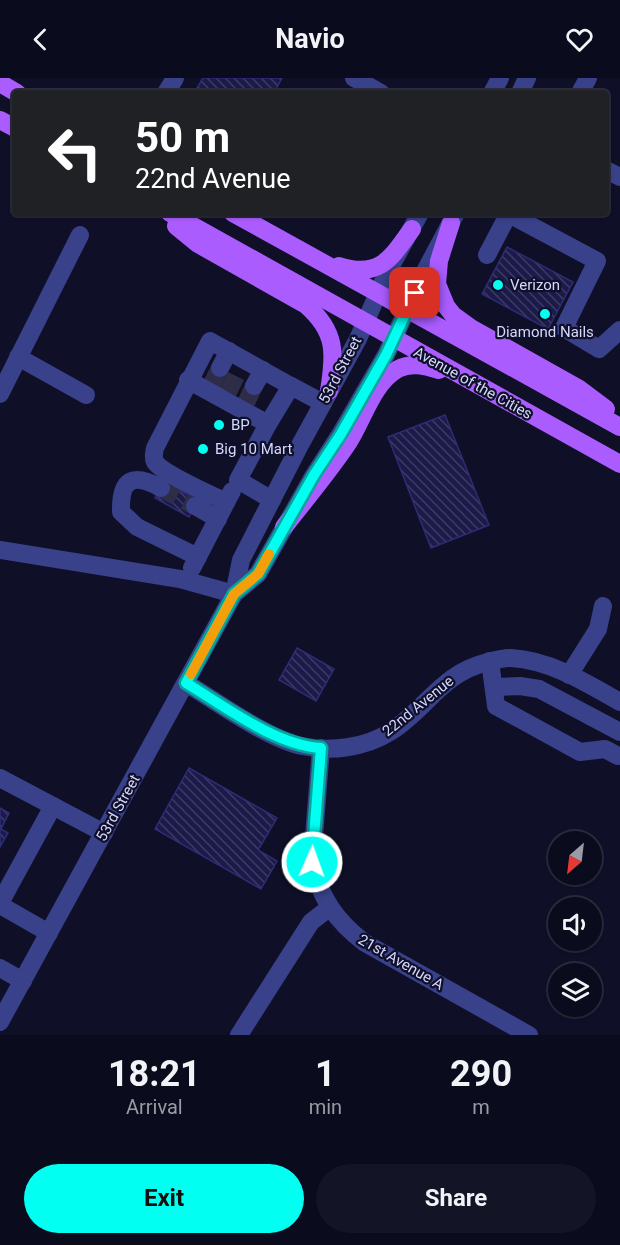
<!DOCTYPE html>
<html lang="en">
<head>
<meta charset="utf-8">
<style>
  body { margin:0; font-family:Roboto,sans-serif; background:#141427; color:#f1f3f6; height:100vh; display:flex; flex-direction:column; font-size:22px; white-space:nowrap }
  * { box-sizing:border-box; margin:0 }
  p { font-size:20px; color:#9a9ba4 }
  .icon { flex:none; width:33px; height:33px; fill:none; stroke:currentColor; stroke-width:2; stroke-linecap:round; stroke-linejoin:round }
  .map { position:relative; height:957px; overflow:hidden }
  .side { display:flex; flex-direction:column; background:#0b0b1e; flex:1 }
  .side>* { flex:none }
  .guide { position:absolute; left:12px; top:12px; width:597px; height:126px; border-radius:6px; box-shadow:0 2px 4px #0004,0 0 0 2px #2b2b3c; background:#202124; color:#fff; overflow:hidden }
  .needle { width:39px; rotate:208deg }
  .controls { position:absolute; left:548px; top:753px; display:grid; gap:12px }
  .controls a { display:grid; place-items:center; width:54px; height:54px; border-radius:50%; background:#0b0b1e; box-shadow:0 2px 4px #0004,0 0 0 2px #2b2b3c; font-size:30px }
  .pin { position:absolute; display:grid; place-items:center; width:51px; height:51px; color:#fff; margin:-26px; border-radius:12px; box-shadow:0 3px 9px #0006 }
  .me { position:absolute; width:66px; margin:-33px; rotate:2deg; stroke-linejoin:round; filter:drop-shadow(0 0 4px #0008) }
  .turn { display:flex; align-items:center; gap:21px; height:126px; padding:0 24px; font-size:27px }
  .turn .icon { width:78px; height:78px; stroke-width:2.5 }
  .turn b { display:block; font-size:42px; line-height:51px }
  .eta { display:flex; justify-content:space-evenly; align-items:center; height:102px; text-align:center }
  .eta b { font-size:36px; font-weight:700; line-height:42px }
  .cta { display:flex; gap:12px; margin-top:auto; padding:12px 24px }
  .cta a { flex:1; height:69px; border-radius:36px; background:#01fff2; color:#111; font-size:24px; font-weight:700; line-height:69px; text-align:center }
  .cta a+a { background:#141427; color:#f1f3f6 }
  header { display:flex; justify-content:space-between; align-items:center; height:78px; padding:0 24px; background:#0b0b1e; font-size:27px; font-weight:700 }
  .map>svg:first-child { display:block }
  .building { fill:url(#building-back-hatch); stroke:#2f2b76; stroke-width:1.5 }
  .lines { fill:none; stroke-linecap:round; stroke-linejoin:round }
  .minor-tunnel { stroke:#2d2d48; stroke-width:18; stroke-dasharray:18 9; stroke-linecap:butt }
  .minor { stroke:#384189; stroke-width:18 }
  .major { stroke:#aa5cff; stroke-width:18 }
  .route-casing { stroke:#01a69d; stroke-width:15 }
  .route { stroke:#01fff2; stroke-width:10 }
  .slow { stroke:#f59e0b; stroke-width:10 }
  .poi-dot { fill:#01fff2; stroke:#0f0f28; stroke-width:2 }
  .labels { text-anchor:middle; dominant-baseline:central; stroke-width:4.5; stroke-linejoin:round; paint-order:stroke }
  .poi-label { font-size:15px; fill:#d5d7ff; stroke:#0f0f28; text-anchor:start }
  .street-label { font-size:15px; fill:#d5d7ff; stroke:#0f0f28 }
</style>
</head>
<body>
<header><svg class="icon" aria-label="back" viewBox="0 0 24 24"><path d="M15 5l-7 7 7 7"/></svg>Navio<svg class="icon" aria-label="heart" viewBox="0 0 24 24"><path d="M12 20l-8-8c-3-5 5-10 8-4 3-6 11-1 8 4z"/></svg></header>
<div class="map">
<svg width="620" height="957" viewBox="0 0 620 957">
  <defs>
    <pattern id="building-back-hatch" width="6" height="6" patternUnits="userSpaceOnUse" patternTransform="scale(1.5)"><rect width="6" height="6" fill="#1c1a49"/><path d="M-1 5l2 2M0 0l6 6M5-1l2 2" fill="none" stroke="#3c3b64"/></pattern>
  </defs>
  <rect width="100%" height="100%" fill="#0f0f28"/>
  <!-- building -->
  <g class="building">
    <polygon points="203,0 282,0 274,15 207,15 197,10"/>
    <polygon points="507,169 573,204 548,251 482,216"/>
    <polygon points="445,337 489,447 431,470 388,359"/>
    <polygon points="164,403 198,423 189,439 155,420"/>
    <polygon points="297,570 334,591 316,623 279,602"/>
    <polygon points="189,690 277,740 258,772 277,783 261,811 155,751"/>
    <polygon points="0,730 9,735 1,751 8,755 0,769"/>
  </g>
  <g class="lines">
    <!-- minor-tunnel -->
    <g class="minor-tunnel">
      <polyline points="212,306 220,290"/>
      <polyline points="228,314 236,298"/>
      <polyline points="246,325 254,308"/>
      <polyline points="161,410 195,428"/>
    </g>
    <!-- minor -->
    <g class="minor">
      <polyline points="354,0 381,15"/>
      <polyline points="166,15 175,0"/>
      <polyline points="492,15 500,0"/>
      <polyline points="520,15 527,0"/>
      <polyline points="580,15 588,0"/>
      <polyline points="606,92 620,99"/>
      <polyline points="509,136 597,183 564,250 599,271 620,252"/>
      <polyline points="487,177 509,135"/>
      <polyline points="18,279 86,317"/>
      <polyline points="220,290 229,273"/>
      <polyline points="188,302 268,346"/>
      <polyline points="254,308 263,292"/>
      <polyline points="0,316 80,157"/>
      <path d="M161 410C133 395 120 400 121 434L137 449 198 479"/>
      <polyline points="272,422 238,402 268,346 291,308 323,325"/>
      <path d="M226 424C212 417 163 396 155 384 153 380 154 375 155 370L210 263 291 308"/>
      <polyline points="195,428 218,441"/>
      <polyline points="0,472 180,501 234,516"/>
      <polyline points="192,490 232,413"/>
      <polyline points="234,516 258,496 314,397 341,355 386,277 422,199 456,135"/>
      <polyline points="490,583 496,628 580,674 605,671 618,678"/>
      <polyline points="569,597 598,551 603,528"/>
      <path d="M186 605C217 624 268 661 302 668 330 674 365 670 390 654 427 631 441 595 488 584 495 582 504 580 511 580 550 582 587 605 620 624"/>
      <polyline points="495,609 520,608 539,611 620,654"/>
      <path d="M321 670 312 784C320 820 336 843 365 865L529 957"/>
      <polyline points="0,700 104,755"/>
      <polyline points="0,825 53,728"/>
      <polyline points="0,827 49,855"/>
      <polyline points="0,890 23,903"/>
      <polyline points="0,944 234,516 241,482 300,367 358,261 386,197 420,135"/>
      <polyline points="239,957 311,844 329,830"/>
    </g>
    <!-- major -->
    <g class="major">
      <polyline points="0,5 17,15"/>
      <polyline points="0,42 15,50"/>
      <polyline points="170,135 620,386"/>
      <polyline points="233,135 620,349"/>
      <polyline points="451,145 439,183 437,206 446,228 453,237 471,250 578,310 606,331"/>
      <path d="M176 148 198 166 306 227C337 254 335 276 329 313"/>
      <path d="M339 188C380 201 391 180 412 151"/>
      <path d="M284 449C305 422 327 396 346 368 363 344 371 306 398 291 411 284 425 288 439 292"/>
    </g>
  </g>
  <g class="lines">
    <!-- route casing -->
    <g class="route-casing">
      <path id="route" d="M312 784 321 670C275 667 226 629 186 605L234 516 258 496 314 397 341 356 386 277 415 215"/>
    </g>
    <!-- route -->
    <use href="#route" class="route"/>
    <!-- slow -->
    <polyline class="slow" points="191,596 234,516 258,496 269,476"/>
  </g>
  <!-- markers -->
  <g class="poi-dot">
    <circle cx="498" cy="207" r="6"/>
    <circle cx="545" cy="236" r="6"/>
    <circle cx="219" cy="347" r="6"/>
    <circle cx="203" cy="371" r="6"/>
  </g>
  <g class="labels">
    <!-- poi labels -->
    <g class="poi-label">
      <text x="510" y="207">Verizon</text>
      <text x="545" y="254" text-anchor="middle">Diamond Nails</text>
      <text x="231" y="347">BP</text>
      <text x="215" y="371">Big 10 Mart</text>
    </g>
    <!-- street labels -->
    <g class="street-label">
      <text transform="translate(340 292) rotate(-62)">53rd Street</text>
      <text transform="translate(473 305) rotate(29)">Avenue of the Cities</text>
      <text transform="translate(418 628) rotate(-39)">22nd Avenue</text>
      <text transform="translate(118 730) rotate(-61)">53rd Street</text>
      <text transform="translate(401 884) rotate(30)">21st Avenue A</text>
    </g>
  </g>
</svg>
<div class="controls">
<a><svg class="needle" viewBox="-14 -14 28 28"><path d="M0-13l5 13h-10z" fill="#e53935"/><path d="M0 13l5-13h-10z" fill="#9a9ba4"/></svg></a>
<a><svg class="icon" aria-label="sound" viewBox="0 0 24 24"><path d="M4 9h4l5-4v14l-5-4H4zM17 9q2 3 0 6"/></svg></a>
<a><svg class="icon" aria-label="layers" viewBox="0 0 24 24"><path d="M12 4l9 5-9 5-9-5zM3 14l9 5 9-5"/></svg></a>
</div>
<div class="pin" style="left:415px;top:215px;background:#d93025"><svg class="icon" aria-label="arrive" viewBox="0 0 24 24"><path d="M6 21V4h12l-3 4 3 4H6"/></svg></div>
<svg class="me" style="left:312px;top:784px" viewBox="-20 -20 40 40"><circle r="17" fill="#01fff2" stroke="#fff" stroke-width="3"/><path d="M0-11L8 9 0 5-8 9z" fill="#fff"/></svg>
<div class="guide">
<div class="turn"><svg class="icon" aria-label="left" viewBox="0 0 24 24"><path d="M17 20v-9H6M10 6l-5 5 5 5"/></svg><div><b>50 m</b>22nd Avenue</div></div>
</div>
</div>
<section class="side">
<div class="eta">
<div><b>18:21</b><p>Arrival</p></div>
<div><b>1</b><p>min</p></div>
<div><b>290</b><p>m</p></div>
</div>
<div class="cta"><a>Exit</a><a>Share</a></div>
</section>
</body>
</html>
